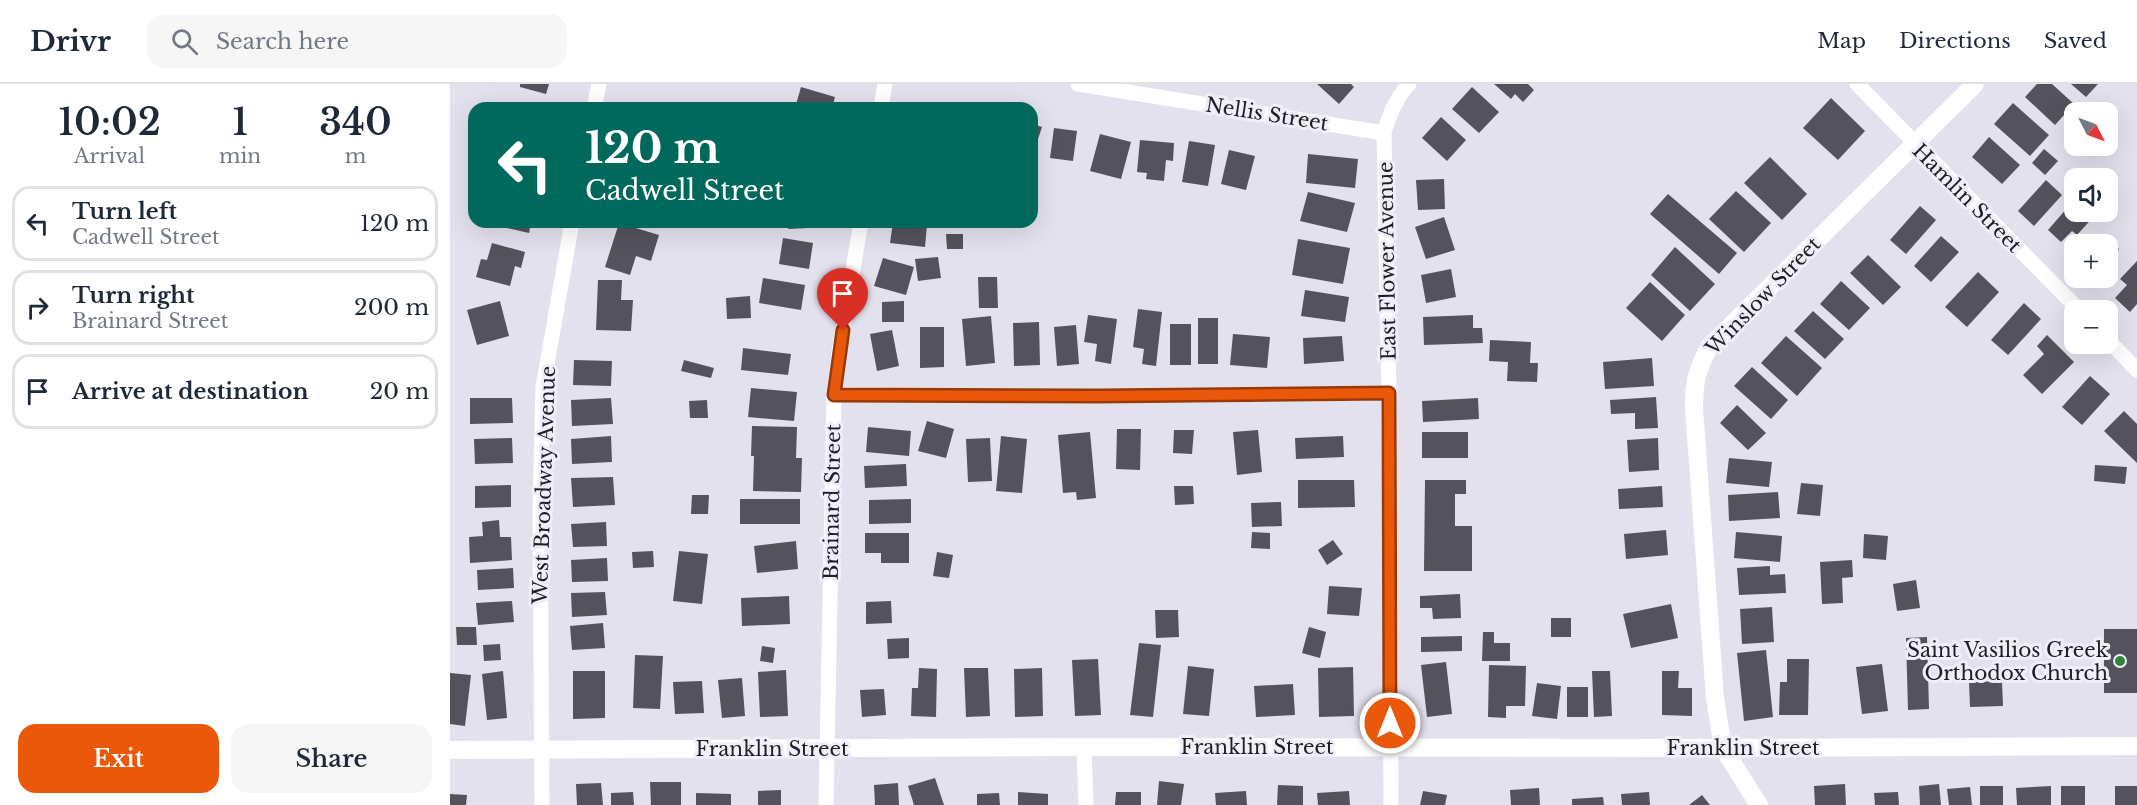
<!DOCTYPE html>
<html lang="en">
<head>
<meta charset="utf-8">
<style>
  body { margin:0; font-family:"Libre Baskerville",serif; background:#f6f6f7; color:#1f2937; height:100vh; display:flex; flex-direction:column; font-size:22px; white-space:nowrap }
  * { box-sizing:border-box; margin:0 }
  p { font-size:20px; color:#747a83 }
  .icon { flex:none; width:33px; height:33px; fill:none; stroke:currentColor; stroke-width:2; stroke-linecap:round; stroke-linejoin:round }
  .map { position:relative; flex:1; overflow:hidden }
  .details { display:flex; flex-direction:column; background:#fff; width:450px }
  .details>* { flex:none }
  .banner { position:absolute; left:18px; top:18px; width:570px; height:126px; border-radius:18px; box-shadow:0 6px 24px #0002; background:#00695c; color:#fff; overflow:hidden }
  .needle { width:39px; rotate:132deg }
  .buttons { position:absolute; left:1614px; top:18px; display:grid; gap:12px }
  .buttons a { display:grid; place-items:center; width:54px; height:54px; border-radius:12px; background:#fff; box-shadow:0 6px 24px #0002; font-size:30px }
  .pin { position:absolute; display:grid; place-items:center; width:51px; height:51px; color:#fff; margin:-62px -26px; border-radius:50% 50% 50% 0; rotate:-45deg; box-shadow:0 0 6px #0007 }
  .pin .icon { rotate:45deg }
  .me { position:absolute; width:66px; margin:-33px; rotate:0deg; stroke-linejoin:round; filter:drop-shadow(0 0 4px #0008) }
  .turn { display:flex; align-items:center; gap:21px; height:126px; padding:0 18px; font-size:27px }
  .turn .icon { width:78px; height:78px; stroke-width:2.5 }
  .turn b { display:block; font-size:42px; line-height:51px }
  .eta { display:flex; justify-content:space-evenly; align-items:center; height:102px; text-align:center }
  .eta b { font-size:36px; font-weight:600; line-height:42px }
  .primary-button { display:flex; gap:12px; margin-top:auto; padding:12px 18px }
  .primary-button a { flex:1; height:69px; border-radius:18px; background:#ea580c; color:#fff; font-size:24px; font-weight:600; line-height:69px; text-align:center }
  .primary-button a+a { background:#f6f6f7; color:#1f2937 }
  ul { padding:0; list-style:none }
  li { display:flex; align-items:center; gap:18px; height:75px; margin:0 12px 9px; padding:0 6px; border:3px solid #e0e1e3; border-radius:18px }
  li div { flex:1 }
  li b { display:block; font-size:22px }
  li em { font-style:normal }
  header { display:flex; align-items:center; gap:36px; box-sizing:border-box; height:84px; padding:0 30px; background:#fff; border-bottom:2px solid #e0e1e3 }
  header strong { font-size:28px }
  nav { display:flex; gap:33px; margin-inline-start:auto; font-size:21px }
  .search { width:420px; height:54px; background:#f6f6f7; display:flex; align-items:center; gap:15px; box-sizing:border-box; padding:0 21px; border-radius:18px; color:#747a83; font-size:22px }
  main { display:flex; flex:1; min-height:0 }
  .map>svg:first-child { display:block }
  .building { fill:#54535d }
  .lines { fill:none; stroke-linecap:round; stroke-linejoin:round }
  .minor { stroke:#fff; stroke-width:15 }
  .tertiary { stroke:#fff; stroke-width:18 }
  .route-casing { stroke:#983908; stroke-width:15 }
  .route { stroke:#ea580c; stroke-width:10 }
  .poi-dot { fill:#308635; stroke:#f0eefb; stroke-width:2 }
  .labels { text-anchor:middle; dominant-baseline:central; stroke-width:6; stroke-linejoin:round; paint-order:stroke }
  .street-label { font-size:20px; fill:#1f1f23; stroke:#f0eefb }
  .poi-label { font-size:20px; fill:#1f1f23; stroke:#f0eefb; text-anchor:end }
</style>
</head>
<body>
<header>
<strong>Drivr</strong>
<div class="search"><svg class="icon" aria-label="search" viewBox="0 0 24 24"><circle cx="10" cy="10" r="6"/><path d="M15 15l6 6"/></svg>Search here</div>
<nav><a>Map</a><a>Directions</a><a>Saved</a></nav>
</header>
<main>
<section class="details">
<div class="eta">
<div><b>10:02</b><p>Arrival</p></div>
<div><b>1</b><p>min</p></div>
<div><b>340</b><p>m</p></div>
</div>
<ul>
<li><svg class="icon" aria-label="left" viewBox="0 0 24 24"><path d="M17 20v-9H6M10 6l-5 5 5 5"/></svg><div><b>Turn left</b><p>Cadwell Street</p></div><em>120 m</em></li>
<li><svg class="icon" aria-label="right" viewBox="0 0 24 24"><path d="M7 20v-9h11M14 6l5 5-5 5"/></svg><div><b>Turn right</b><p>Brainard Street</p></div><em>200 m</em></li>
<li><svg class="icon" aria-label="arrive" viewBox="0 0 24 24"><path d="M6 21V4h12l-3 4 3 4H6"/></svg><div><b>Arrive at destination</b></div><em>20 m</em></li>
</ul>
<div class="primary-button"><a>Exit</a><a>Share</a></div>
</section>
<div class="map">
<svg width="1687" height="721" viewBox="0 0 1687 721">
  <rect width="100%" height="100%" fill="#e3e1ed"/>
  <!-- building -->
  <g class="building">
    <polygon points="70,0 99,0 96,10 70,3"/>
    <polygon points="867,0 901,0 904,3 889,20"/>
    <polygon points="1044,0 1078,0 1084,6 1073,18 1065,10 1061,15"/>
    <polygon points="1587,0 1602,0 1624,20 1605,41 1575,13"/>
    <polygon points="1621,0 1648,0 1636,13"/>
    <polygon points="351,3 385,13 382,24 345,24"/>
    <polygon points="1022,3 1049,28 1029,49 1002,25"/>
    <polygon points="1381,14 1415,47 1388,76 1353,44"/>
    <polygon points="480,19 503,23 503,24 479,24"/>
    <polygon points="1563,19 1599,51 1580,72 1544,40"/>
    <polygon points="991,33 1016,56 997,77 972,54"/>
    <polygon points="582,40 592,43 582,73"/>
    <polygon points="604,44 627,47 623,77 600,74"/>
    <polygon points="650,50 681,58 671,95 640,87"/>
    <polygon points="1539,53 1570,81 1552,100 1522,73"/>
    <polygon points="690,56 724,59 723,77 716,76 714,97 696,95 697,89 687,88"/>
    <polygon points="739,57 765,61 758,102 732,98"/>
    <polygon points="1594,65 1608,77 1595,91 1582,79"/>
    <polygon points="779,66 805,72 796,106 771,100"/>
    <polygon points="858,70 908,75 905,104 856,99"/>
    <polygon points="1320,73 1357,110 1332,136 1294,99"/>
    <polygon points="994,95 995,125 968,126 966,96"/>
    <polygon points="1596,96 1612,111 1584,142 1568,127"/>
    <polygon points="1286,107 1321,139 1294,168 1259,135"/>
    <polygon points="858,108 905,119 897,148 850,137"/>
    <polygon points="1218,110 1287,169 1269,190 1200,130"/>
    <polygon points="1624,116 1624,128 1643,128 1646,130 1627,151 1622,147 1611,158 1598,146"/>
    <polygon points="1470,122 1486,136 1456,170 1440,156"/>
    <polygon points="994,133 1005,166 976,175 965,143"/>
    <polygon points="53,138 81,138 79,149 52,143"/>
    <polygon points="338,138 377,138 377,143 338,145"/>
    <polygon points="443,138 477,141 475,163 440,159"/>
    <polygon points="169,139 209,151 201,177 186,172 180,191 155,183"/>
    <polygon points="496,150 513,150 513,165 497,165"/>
    <polygon points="1653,150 1669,165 1658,178 1658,160 1644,160"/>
    <polygon points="1491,152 1509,168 1481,198 1464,182"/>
    <polygon points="333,154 363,159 359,185 329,180"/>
    <polygon points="848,155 900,164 893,200 842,191"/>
    <polygon points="42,159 75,168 71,184 65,182 60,202 26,193 31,175 37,176"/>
    <polygon points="1225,163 1265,200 1240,227 1201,191"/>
    <polygon points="1418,171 1451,203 1433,221 1400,189"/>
    <polygon points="488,173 491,194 468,197 465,175"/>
    <polygon points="433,174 464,183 456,211 424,202"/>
    <polygon points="1687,177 1687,220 1680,228 1665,214 1677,201 1670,195"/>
    <polygon points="1001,185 1006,213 976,219 971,191"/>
    <polygon points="1528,188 1549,208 1517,243 1495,223"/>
    <polygon points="528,193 547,193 548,224 529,224"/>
    <polygon points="313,194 355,201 351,226 309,219"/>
    <polygon points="148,196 172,196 171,216 183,216 181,247 146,246"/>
    <polygon points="1391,197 1420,224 1399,246 1370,220"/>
    <polygon points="1200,198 1235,231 1212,257 1176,224"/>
    <polygon points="855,206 899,213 895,238 851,232"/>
    <polygon points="300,212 301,234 277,235 276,214"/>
    <polygon points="50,217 59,252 27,261 17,226"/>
    <polygon points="454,217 454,238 432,238 432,218"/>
    <polygon points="1574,219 1591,235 1558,271 1541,256"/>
    <polygon points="688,225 712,228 706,282 692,280 694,265 683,263"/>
    <polygon points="1363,227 1394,255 1375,275 1344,247"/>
    <polygon points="638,231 667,235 661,280 645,277 647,260 634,258"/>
    <polygon points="1023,231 1023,244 1032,244 1033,259 974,261 973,233"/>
    <polygon points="541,232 545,279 516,282 512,235"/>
    <rect x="748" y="234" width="20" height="46"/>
    <polygon points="589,238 590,281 564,282 563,239"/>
    <rect x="720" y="240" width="21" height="41"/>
    <polygon points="626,241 629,280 607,282 604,243"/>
    <polygon points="470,243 494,243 494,283 470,284"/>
    <polygon points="442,246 449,282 427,287 420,250"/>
    <polygon points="783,250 820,253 817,284 780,281"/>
    <polygon points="1597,251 1624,278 1592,310 1573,291 1594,270 1587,262"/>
    <polygon points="892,252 894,277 854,280 853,254"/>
    <polygon points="1336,252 1372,284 1347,312 1311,279"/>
    <polygon points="1040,256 1081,258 1080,279 1088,279 1087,298 1057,297 1058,278 1039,277"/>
    <polygon points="293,264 341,270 338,291 291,286"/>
    <polygon points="1202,274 1204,302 1155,305 1153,278"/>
    <polygon points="124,276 162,277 161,302 123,301"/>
    <polygon points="234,276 264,284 261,294 231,287"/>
    <polygon points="1302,283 1338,316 1321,335 1284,302"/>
    <polygon points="1640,292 1660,310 1632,341 1612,323"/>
    <polygon points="301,304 347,308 344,337 298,333"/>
    <polygon points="1206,313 1208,344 1185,345 1185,329 1161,330 1160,316"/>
    <polygon points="20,314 62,314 63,339 20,340"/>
    <polygon points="161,314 163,340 122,342 121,316"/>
    <polygon points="1028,314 1029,335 973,338 972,317"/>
    <polygon points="257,316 258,334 240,334 239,317"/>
    <polygon points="1287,321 1316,349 1298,366 1270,339"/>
    <polygon points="1674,327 1687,340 1687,379 1654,347"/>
    <polygon points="477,337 504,345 496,374 468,367"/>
    <polygon points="302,342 347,343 346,374 352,374 351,408 303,407 304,372 301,372"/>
    <polygon points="418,343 461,347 459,372 416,368"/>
    <polygon points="667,345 691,345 690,386 666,385"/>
    <polygon points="724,346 744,346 742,370 723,369"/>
    <polygon points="808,346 812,388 787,391 783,348"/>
    <polygon points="640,348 646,414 627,416 626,408 613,409 608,351"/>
    <rect x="972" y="348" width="46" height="26"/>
    <polygon points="161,352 162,378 122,380 121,355"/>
    <polygon points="551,352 577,355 572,409 546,407"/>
    <polygon points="893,352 894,373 846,375 845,354"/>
    <polygon points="62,354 63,379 25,380 24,355"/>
    <polygon points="540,354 542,397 518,398 516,355"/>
    <polygon points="1208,354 1209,386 1179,388 1177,356"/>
    <polygon points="1279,374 1322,378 1319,403 1276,399"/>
    <polygon points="456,380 457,402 415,404 414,382"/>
    <polygon points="1645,381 1677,383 1675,400 1644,397"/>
    <polygon points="163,393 165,421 123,423 121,394"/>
    <polygon points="848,396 904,396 905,423 848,424"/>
    <polygon points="975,396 1016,396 1016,410 1005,410 1005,442 1022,442 1022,487 974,487"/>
    <polygon points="1351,399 1373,401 1370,432 1347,430"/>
    <polygon points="61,401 61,423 25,424 25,402"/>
    <polygon points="724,402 743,402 744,420 725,421"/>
    <polygon points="1212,402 1213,423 1169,425 1168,405"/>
    <polygon points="1328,408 1330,434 1279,437 1278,411"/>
    <polygon points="242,411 259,411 258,430 241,430"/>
    <rect x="290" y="415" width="60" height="25"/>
    <polygon points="461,415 461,439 419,440 419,416"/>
    <polygon points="831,418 832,442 802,443 801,419"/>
    <polygon points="49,436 50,453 61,453 62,476 20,479 19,453 33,452 32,438"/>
    <polygon points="156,438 157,462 123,463 121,440"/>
    <polygon points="1216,446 1218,471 1176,475 1174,450"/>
    <polygon points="802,448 820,449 820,465 801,464"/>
    <polygon points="1286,448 1332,452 1330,478 1284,474"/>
    <polygon points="415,449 459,449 459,479 431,479 431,469 415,469"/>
    <polygon points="1414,450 1438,452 1436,476 1413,474"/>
    <polygon points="883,456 893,470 877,481 868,466"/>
    <polygon points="346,457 348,485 307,489 304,462"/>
    <polygon points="203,467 204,483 183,484 182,468"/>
    <polygon points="229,467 258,470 252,520 223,517"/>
    <polygon points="487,468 503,471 499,494 483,492"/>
    <polygon points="157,474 158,497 122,498 121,476"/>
    <polygon points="1402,476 1403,493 1392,494 1393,519 1372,520 1370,478"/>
    <polygon points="1320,482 1320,491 1335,490 1336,509 1289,511 1287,484"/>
    <polygon points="63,484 64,504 28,506 27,486"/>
    <polygon points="1466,496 1470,524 1447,527 1443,500"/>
    <polygon points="879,502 912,504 909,532 877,530"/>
    <polygon points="155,508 157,531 122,533 121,509"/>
    <polygon points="1010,510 1011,534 983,535 982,524 970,524 970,512"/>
    <polygon points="339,512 340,540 292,542 291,514"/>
    <polygon points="62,517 64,538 28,541 26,519"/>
    <polygon points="441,517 442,539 416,540 416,518"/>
    <polygon points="1221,520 1228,554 1181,564 1173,530"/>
    <polygon points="1322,523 1324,558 1292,560 1290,525"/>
    <polygon points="705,526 728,526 729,553 706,554"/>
    <rect x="1101" y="534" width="20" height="19"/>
    <polygon points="153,539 155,564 122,566 120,542"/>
    <polygon points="6,543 26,543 27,561 7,561"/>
    <polygon points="859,543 876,548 870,574 852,569"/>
    <rect x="1654" y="545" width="33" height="64"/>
    <polygon points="1033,548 1044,548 1044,559 1060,559 1060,577 1032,577"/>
    <polygon points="1012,552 1012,567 971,568 971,553"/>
    <polygon points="1477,553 1479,625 1458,626 1456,554"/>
    <polygon points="459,554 459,574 438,575 437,555"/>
    <polygon points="689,559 711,561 703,633 680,631"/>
    <polygon points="50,560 51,576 34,577 33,561"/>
    <polygon points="312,562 325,564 323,579 310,577"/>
    <polygon points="1316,566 1323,633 1294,637 1287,569"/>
    <polygon points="185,571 213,572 210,625 183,624"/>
    <polygon points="648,575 651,631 625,632 622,576"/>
    <polygon points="1337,575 1359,575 1358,631 1329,631 1330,598 1337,598"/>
    <polygon points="996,578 1002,630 977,633 971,581"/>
    <polygon points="1432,580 1438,627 1412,630 1406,583"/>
    <polygon points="1039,581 1076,582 1075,622 1056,622 1056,634 1038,633"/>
    <polygon points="738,582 764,585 759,632 733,630"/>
    <polygon points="903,583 904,632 869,633 868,584"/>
    <polygon points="469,584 487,585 486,633 461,632 462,604 468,604"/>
    <polygon points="514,584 538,584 540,632 516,633"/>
    <polygon points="592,584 593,632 565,633 564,585"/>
    <polygon points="336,586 338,632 310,633 308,588"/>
    <polygon points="53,587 57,634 37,636 32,590"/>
    <polygon points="123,587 155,587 155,634 123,635"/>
    <polygon points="1142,587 1160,587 1162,632 1144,633"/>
    <polygon points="1212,587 1229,587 1228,604 1242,604 1242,632 1212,631"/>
    <polygon points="0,589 21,591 15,642 0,640"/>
    <polygon points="292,594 295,632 272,634 268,596"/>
    <polygon points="252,597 254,629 225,630 223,598"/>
    <polygon points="1552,597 1553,622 1520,623 1519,598"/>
    <polygon points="1087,599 1111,602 1107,635 1082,632"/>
    <polygon points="843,600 845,631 806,633 804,602"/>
    <rect x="1117" y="603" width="21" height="30"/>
    <polygon points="434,605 436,631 412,633 410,606"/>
    <polygon points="485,694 494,721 464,721 458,702"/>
    <polygon points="709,697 734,700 731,721 707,721"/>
    <polygon points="200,698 231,698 231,721 201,721"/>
    <polygon points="151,699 153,721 127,721 126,700"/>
    <polygon points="448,699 449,721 425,721 424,701"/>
    <polygon points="1395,700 1396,721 1365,721 1364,702"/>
    <polygon points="1489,700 1491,721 1470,721 1469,702"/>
    <polygon points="828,701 853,702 853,721 827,721"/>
    <rect x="1530" y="702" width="23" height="19"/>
    <polygon points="1601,702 1601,721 1567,721 1566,704"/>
    <rect x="1611" y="702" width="24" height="19"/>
    <rect x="1665" y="702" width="22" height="19"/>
    <polygon points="1520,703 1522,721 1499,721 1497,705"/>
    <polygon points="1089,704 1090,721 1061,721 1060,706"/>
    <polygon points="331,706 331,721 308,721 308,707"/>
    <polygon points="796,707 797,721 766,721 765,709"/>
    <polygon points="899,707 900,721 868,721 867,709"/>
    <polygon points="973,707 997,711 995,721 970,721"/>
    <polygon points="183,708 184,721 161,721 161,709"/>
    <polygon points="568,708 598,710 598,721 568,721"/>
    <polygon points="666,708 691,708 691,721 665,721"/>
    <polygon points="1199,708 1200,721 1172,721 1171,710"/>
    <polygon points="1448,708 1449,721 1425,721 1424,709"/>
    <polygon points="246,709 281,710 281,721 246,721"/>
    <polygon points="549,709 550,721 527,721 527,710"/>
    <polygon points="0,710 17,711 16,721 0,721"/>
    <polygon points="1252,711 1260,721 1239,721"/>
    <polygon points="1153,713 1154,721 1122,721 1122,715"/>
  </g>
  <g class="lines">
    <!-- minor -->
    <g class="minor">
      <polyline points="628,0 934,49"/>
      <polyline points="1407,0 1629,226"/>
      <polyline points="144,24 149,0"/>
      <polyline points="431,24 435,0"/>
      <polyline points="1658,256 1687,286"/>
      <polyline points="384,311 649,312 939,309"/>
      <polyline points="634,663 636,721"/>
      <polyline points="92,721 90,425 93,303 122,138"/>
      <polyline points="376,721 384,311 389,268 411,138"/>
      <path d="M941 721 939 309 934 49C939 31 946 14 959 0"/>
    </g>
    <!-- tertiary -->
    <g class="tertiary">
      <polyline points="0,666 634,663 1273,664 1687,662"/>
      <path d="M1309 721 1273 664 1265 614 1244 324C1244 296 1247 287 1259 263L1525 0"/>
    </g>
  </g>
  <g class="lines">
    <!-- route casing -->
    <g class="route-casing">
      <polyline id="route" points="393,246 384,311 649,312 939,309 940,639"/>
    </g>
    <!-- route -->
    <use href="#route" class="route"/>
  </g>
  <!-- markers -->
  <circle class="poi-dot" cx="1670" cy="577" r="6"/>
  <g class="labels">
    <!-- street labels -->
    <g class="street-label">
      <text transform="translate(817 30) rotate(9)">Nellis Street</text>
      <text transform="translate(1517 114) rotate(45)">Hamlin Street</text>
      <text transform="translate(937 177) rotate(-91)">East Flower Avenue</text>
      <text transform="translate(1313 212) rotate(-46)">Winslow Street</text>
      <text transform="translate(94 401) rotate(-88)">West Broadway Avenue</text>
      <text transform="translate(382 418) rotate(-89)">Brainard Street</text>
      <text x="807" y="663">Franklin Street</text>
      <text x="1293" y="664">Franklin Street</text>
      <text x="322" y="665">Franklin Street</text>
    </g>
    <!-- poi labels -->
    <g class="poi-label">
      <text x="1658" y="566">Saint Vasilios Greek<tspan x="1658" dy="23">Orthodox Church</tspan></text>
    </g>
  </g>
</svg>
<div class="buttons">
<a><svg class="needle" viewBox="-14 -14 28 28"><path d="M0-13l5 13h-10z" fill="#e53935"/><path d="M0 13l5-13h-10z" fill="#747a83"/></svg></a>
<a><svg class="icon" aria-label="sound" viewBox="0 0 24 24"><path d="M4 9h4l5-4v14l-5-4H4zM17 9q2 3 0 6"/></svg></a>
<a>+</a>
<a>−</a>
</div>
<div class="pin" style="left:393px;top:246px;background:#d93025"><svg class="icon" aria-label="arrive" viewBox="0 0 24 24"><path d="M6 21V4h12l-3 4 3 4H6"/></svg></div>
<svg class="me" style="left:940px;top:639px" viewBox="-20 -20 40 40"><circle r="17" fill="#ea580c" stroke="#fff" stroke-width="3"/><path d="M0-11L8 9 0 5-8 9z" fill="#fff"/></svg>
<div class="banner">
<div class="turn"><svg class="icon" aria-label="left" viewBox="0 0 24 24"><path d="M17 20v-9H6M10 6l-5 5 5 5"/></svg><div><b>120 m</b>Cadwell Street</div></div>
</div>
</div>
</main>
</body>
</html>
